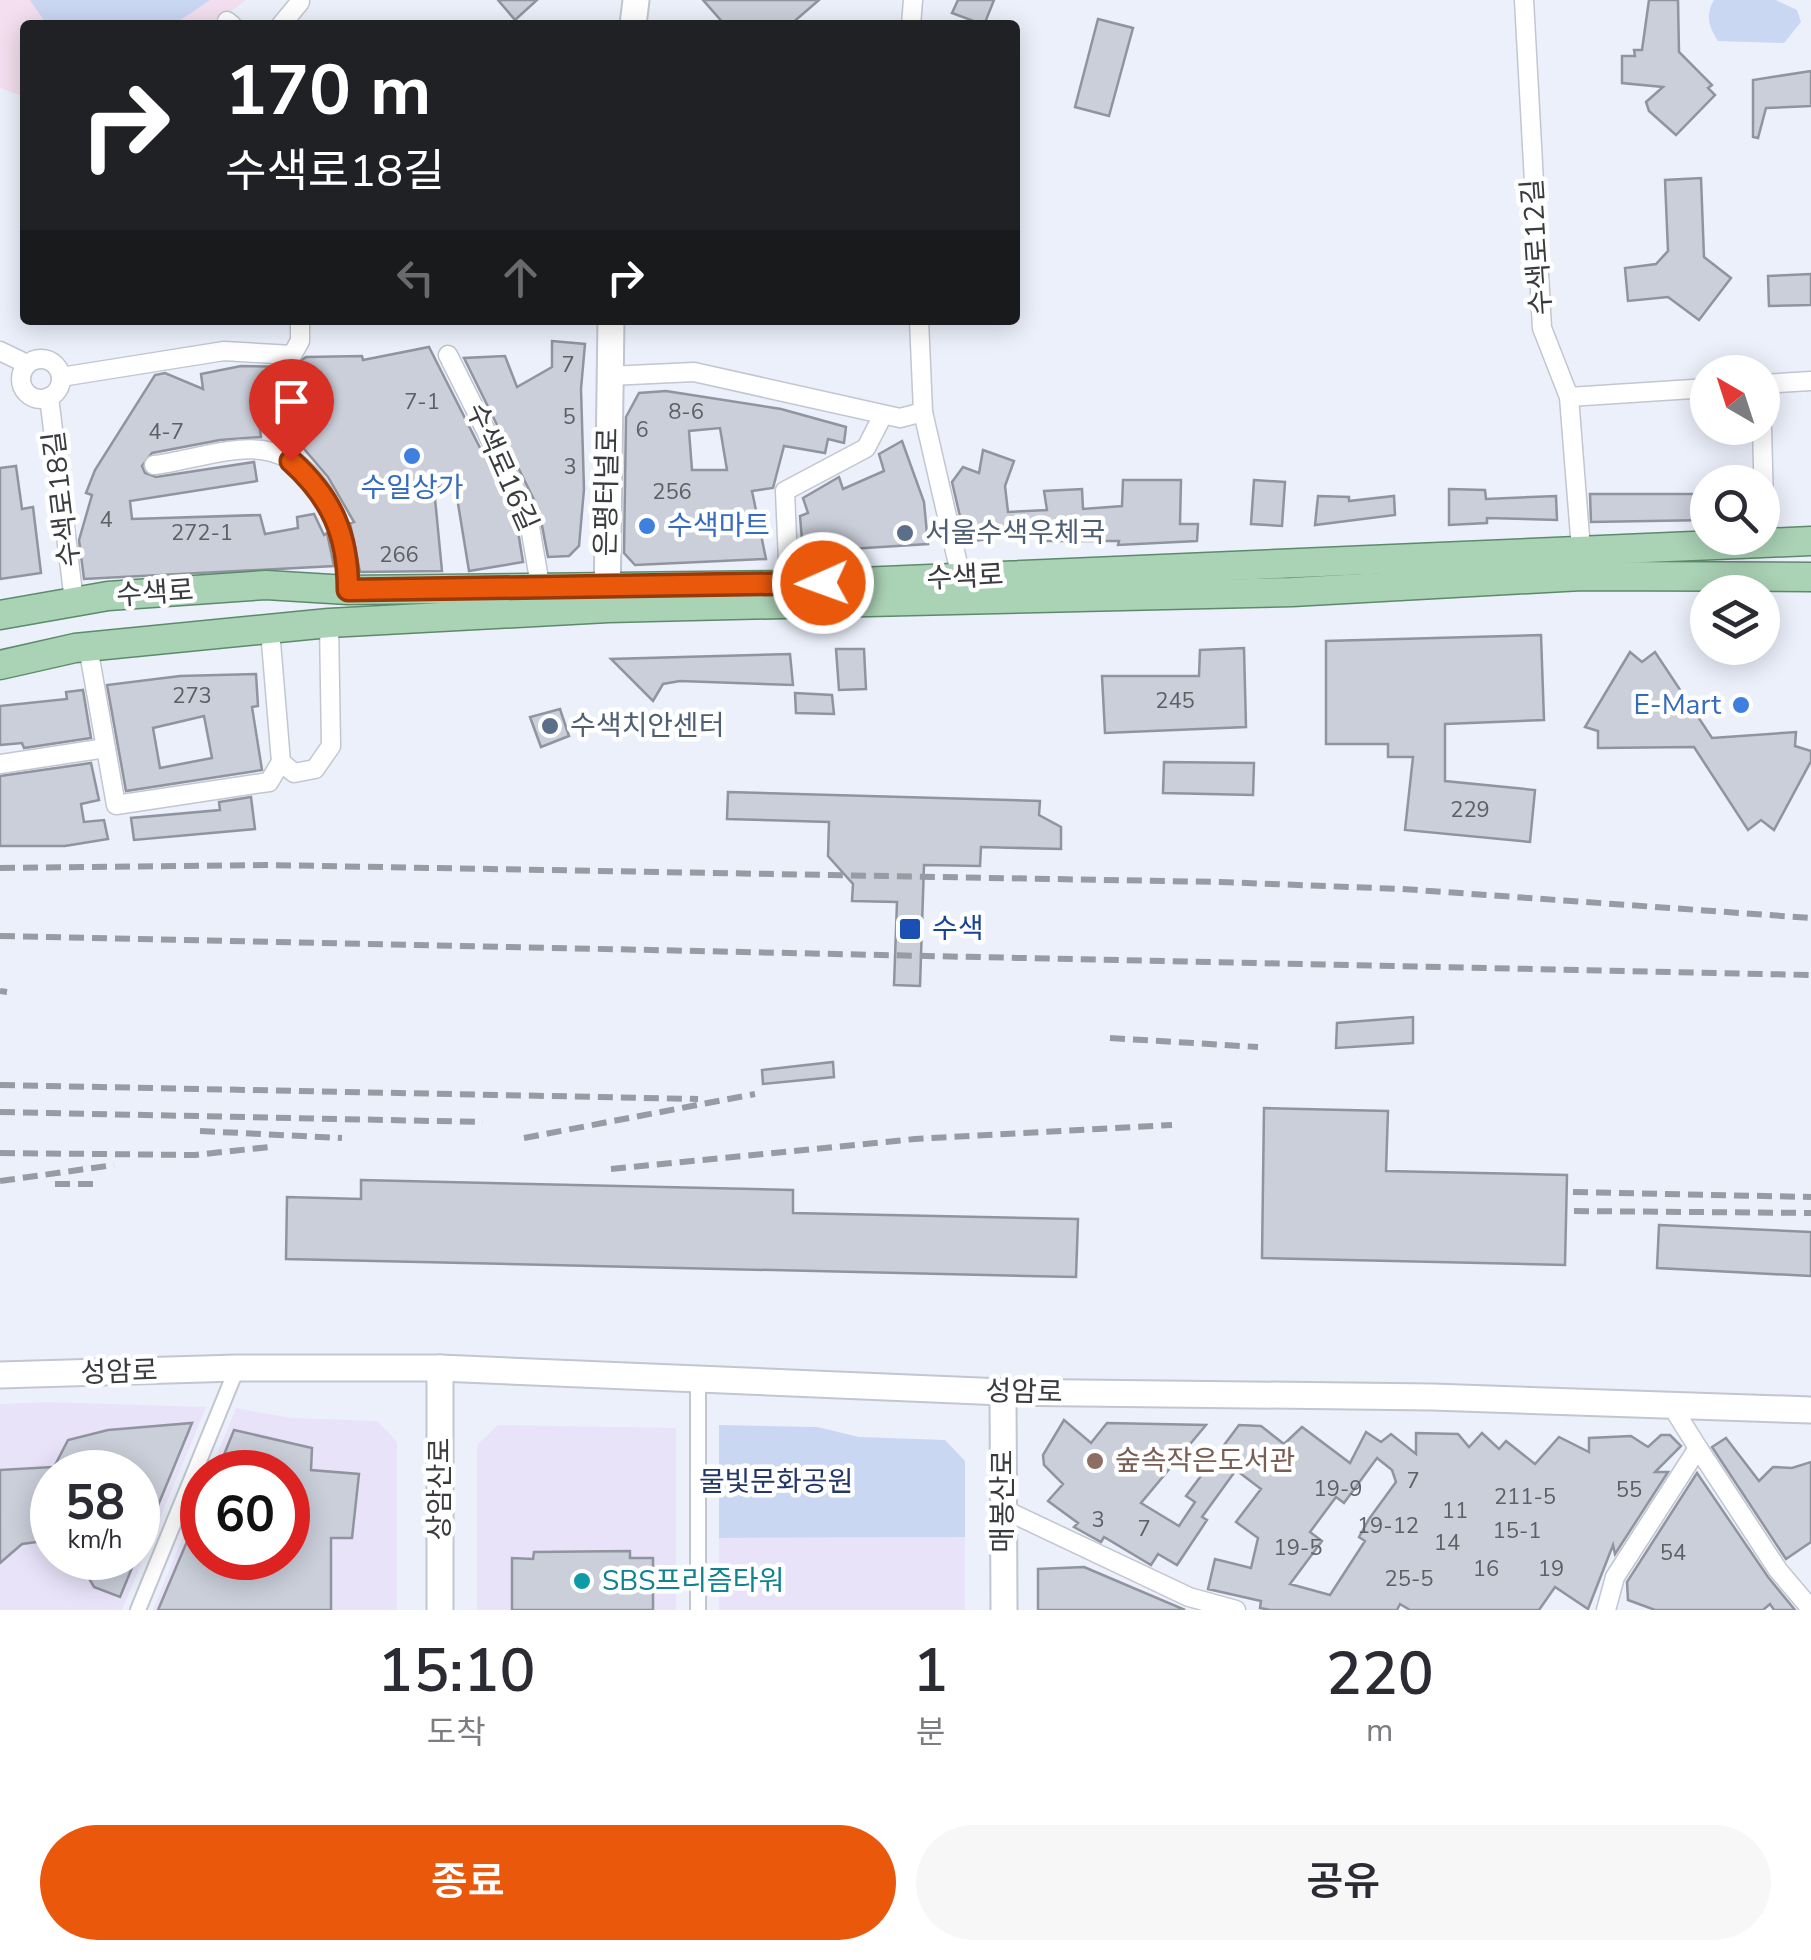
<!DOCTYPE html>
<html lang="ko">
<head>
<meta charset="utf-8">
<style>
  body { margin:0; font-family:"Nunito Sans","Noto Sans KR",sans-serif; background:#f7f7f7; color:#2b2b33; height:100vh; display:flex; flex-direction:column; font-size:38px; white-space:nowrap }
  * { box-sizing:border-box; margin:0 }
  p { font-size:32px; color:#7c7c81 }
  .icon { flex:none; width:55px; height:55px; fill:none; stroke:currentColor; stroke-width:2; stroke-linecap:round; stroke-linejoin:round }
  .map { position:relative; height:1610px; overflow:hidden }
  .panel { display:flex; flex-direction:column; background:#fff; flex:1 }
  .panel>* { flex:none }
  .top-card { position:absolute; left:20px; top:20px; width:1000px; height:305px; border-radius:10px; box-shadow:0 5px 25px #0003; background:#202124; color:#fff; overflow:hidden }
  .needle { width:65px; rotate:321deg }
  .buttons { position:absolute; left:1690px; top:355px; display:grid; gap:20px }
  .buttons a { display:grid; place-items:center; width:90px; height:90px; border-radius:50%; background:#fff; box-shadow:0 5px 25px #0003; font-size:50px }
  .speed { position:absolute; left:30px; top:1450px; display:flex; gap:20px; font-size:50px; font-weight:700; text-align:center }
  .speed>* { display:grid; place-content:center; width:130px; height:130px; border-radius:50%; background:#fff; box-shadow:0 5px 25px #0003; line-height:1 }
  .speed small { font-size:25px; font-weight:400 }
  .speed .limit { border:15px solid #d22; background:#fff; color:#111 }
  .pin { position:absolute; display:grid; place-items:center; width:85px; height:85px; color:#fff; margin:-102px -42px; border-radius:50% 50% 50% 0; rotate:-45deg; box-shadow:0 0 10px #0007 }
  .pin .icon { rotate:45deg }
  .me { position:absolute; width:110px; margin:-55px; rotate:268deg; stroke-linejoin:round; filter:drop-shadow(0 0 8px #0008) }
  .turn { display:flex; align-items:center; gap:35px; height:210px; padding:0 40px; font-size:45px }
  .turn .icon { width:130px; height:130px; stroke-width:2.5 }
  .turn b { display:block; font-size:70px; line-height:85px }
  .lanes { display:flex; align-items:center; height:95px; padding:0 40px; background:#0003; justify-content:center; gap:50px; direction:ltr }
  .lanes .off { opacity:.35 }
  .eta { display:flex; justify-content:space-evenly; align-items:center; height:170px; text-align:center }
  .eta b { font-size:60px; font-weight:600; line-height:70px }
  .primary-button { display:flex; gap:20px; margin-top:auto; padding:20px 40px }
  .primary-button a { flex:1; height:115px; border-radius:60px; background:#ea580c; color:#fff; font-size:40px; font-weight:600; line-height:115px; text-align:center }
  .primary-button a+a { background:#f7f7f7; color:#2b2b33 }
  .map>svg:first-child { display:block }
  .commercial { fill:#e8e3f9; fill-rule:evenodd }
  .education { fill:#f3dfef }
  .green { fill:#cad7f3 }
  .building { fill:#cbcfda; stroke:#90949e; stroke-width:2.5; fill-rule:evenodd }
  .lines { fill:none; stroke-linecap:round; stroke-linejoin:round }
  .pedestrian-casing { stroke:#c1c6d0; stroke-width:18 }
  .minor-casing { stroke:#c1c6d0; stroke-width:21 }
  .secondary-casing { stroke:#c1c6d0; stroke-width:29 }
  .primary-casing { stroke:#5d8a6c; stroke-width:31 }
  .pedestrian { stroke:#fff; stroke-width:14 }
  .minor { stroke:#fff; stroke-width:18 }
  .secondary { stroke:#fff; stroke-width:25 }
  .primary { stroke:#aad2b5; stroke-width:28 }
  .rail { stroke:#979ba3; stroke-width:6; stroke-dasharray:15 8; stroke-linecap:butt }
  .route-casing { stroke:#983908; stroke-width:25 }
  .route { stroke:#ea580c; stroke-width:18 }
  .shop-dot { fill:#3f7fe0; stroke:#fff; stroke-width:4 }
  .service-dot { fill:#5c6f8a; stroke:#fff; stroke-width:4 }
  .transit-dot { fill:#1a4fb4; stroke:#fff; stroke-width:4 }
  .education-dot { fill:#8d6e63; stroke:#fff; stroke-width:4 }
  .culture-dot { fill:#0f9aa8; stroke:#fff; stroke-width:4 }
  .labels { text-anchor:middle; dominant-baseline:central; stroke-width:9; stroke-linejoin:round; paint-order:stroke }
  .number-label { font-size:22px; fill:#5e6066 }
  .street-label { font-size:28px; fill:#393b3f; stroke:#fff }
  .shop-label { font-size:28px; fill:#366cbe; stroke:#fff }
  .service-label { font-size:28px; fill:#4e5e75; stroke:#fff; text-anchor:start }
  .transit-label { font-size:28px; fill:#164399; stroke:#fff; text-anchor:start }
  .education-label { font-size:28px; fill:#785e54; stroke:#fff; text-anchor:start }
  .park-label { font-size:28px; fill:#25376a; stroke:#fff }
  .culture-label { font-size:28px; fill:#0d838f; stroke:#fff; text-anchor:start }
</style>
</head>
<body>
<div class="map">
<svg width="1811" height="1610" viewBox="0 0 1811 1610">
  <rect width="100%" height="100%" fill="#ebf0fb"/>
  <!-- commercial -->
  <g class="commercial">
    <path d="M46 1402 206 1407 122 1610H0V1404ZM52 1472H138V1558H52Z"/>
    <polygon points="236,1408 291,1418 377,1421 397,1442 397,1610 153,1610 202,1490 202,1558 288,1558 288,1472 210,1472"/>
    <polygon points="498,1425 676,1428 676,1610 477,1610 477,1445"/>
    <polygon points="965,1537 965,1610 719,1610 719,1538"/>
  </g>
  <!-- education -->
  <polygon class="education" points="0,0 246,0 212,25 25,25 25,97 0,88"/>
  <!-- green -->
  <g class="green">
    <polygon points="30,0 210,0 173,25 47,25"/>
    <path d="M1714 0H1776L1797 10 1801 22 1784 43 1718 41C1709 27 1705 15 1714 0Z"/>
    <polygon points="719,1425 817,1427 859,1437 945,1440 965,1461 965,1537 719,1538"/>
  </g>
  <!-- building -->
  <g class="building">
    <polygon points="498,0 537,0 515,20"/>
    <polygon points="703,0 819,0 790,25 725,25"/>
    <polygon points="958,0 994,0 984,25 952,13"/>
    <polygon points="1649,0 1678,0 1679,52 1712,85 1708,88 1715,95 1676,135 1649,111 1646,102 1663,87 1622,83 1622,56 1635,56 1634,50 1642,50"/>
    <polygon points="1098,19 1133,28 1109,116 1075,107"/>
    <polygon points="1811,71 1811,106 1766,108 1758,138 1753,137 1753,80"/>
    <polygon points="1701,178 1704,257 1731,278 1699,320 1668,297 1628,301 1625,268 1656,264 1668,251 1665,180"/>
    <polygon points="1811,274 1811,305 1769,306 1768,276"/>
    <polygon points="552,341 585,344 581,389 584,489 579,546 569,556 548,557 539,510 464,358 505,356 517,387 552,367"/>
    <polygon points="429,347 516,519 523,562 469,571 455,485 434,488 442,571 360,572 350,523 354,522 328,477 281,422 273,427 257,407 261,437 220,440 152,453 142,466 145,473 156,477 254,462 257,481 130,501 132,519 260,515 265,534 298,528 297,517 314,514 324,535 327,533 334,566 84,579 79,540 92,495 86,493 95,470 155,375 165,373 203,389 201,374 241,366 292,367 306,357 362,356 363,360"/>
    <path d="M666 391 781 409 846 427 844 443 828 439 825 453 784 446 773 488 752 491 766 559 635 565 624 553 626 417 639 393ZM720 428 727 470H692L689 431Z"/>
    <polygon points="902,441 924,502 928,544 803,552 800,516 808,513 803,498 839,477 843,489 884,471 879,454"/>
    <polygon points="983,450 1014,461 1005,486 1008,512 1047,510 1044,491 1082,489 1083,509 1122,506 1123,480 1181,480 1180,524 1198,524 1197,541 1118,545 1119,541 1037,541 1037,532 966,542 952,482 963,467 979,473"/>
    <polygon points="16,466 22,509 33,507 41,573 0,579 0,468"/>
    <polygon points="1254,480 1285,482 1282,526 1251,524"/>
    <polygon points="1449,489 1485,490 1486,499 1556,496 1557,520 1487,518 1487,523 1449,525"/>
    <polygon points="1590,494 1708,494 1708,520 1591,522"/>
    <polygon points="1318,496 1349,497 1349,501 1394,496 1395,515 1315,525"/>
    <polygon points="1541,635 1544,720 1445,724 1445,781 1535,790 1530,842 1405,830 1413,757 1388,757 1388,744 1326,744 1326,641"/>
    <polygon points="1244,648 1246,727 1105,733 1102,676 1199,676 1200,650"/>
    <polygon points="836,649 864,649 866,689 839,690"/>
    <polygon points="1630,652 1642,662 1655,652 1712,738 1796,732 1795,746 1811,751 1811,761 1774,830 1761,820 1748,830 1694,747 1598,748 1598,731 1585,727"/>
    <polygon points="790,654 793,685 680,681 663,684 653,701 611,659"/>
    <path d="M256 674 258 706 252 707 262 770 126 791 107 685 180 676ZM204 716 212 758 160 768 153 728Z"/>
    <polygon points="83,690 91,738 24,748 22,743 0,745 0,706 67,699 66,692"/>
    <polygon points="795,693 832,695 834,714 796,713"/>
    <polygon points="560,709 569,736 541,747 530,717"/>
    <polygon points="1164,762 1254,763 1253,795 1163,793"/>
    <polygon points="91,763 99,800 81,804 84,822 104,820 108,839 65,846 0,846 0,776"/>
    <polygon points="728,792 1040,801 1039,815 1061,827 1061,849 981,847 980,866 924,865 920,986 894,985 897,902 852,901 853,884 828,856 829,822 727,819"/>
    <polygon points="251,797 255,829 134,840 131,818 220,810 219,802"/>
    <polygon points="1413,1017 1413,1043 1336,1048 1337,1023"/>
    <polygon points="833,1062 834,1077 763,1084 762,1070"/>
    <polygon points="1264,1108 1388,1111 1386,1171 1567,1175 1565,1265 1262,1258"/>
    <polygon points="361,1180 793,1190 793,1213 1078,1219 1076,1277 286,1259 287,1197 361,1199"/>
    <polygon points="1659,1225 1811,1232 1811,1276 1657,1268"/>
    <path d="M1064 1420 1091 1443 1107 1423 1206 1425 1141 1503 1179 1526 1195 1502 1186 1496 1239 1425 1261 1426 1284 1444 1302 1427 1350 1463 1366 1432 1381 1442 1391 1434 1416 1454V1433L1458 1434 1469 1447 1482 1433 1499 1449 1506 1441 1535 1464 1559 1437 1589 1452V1438L1631 1436 1648 1447 1661 1435H1670L1681 1446 1655 1472H1668L1615 1554 1613 1545 1588 1609 1555 1587 1539 1610H1410L1400 1604 1397 1610H1270L1260 1608 1261 1601 1208 1589 1215 1559 1251 1568 1258 1538 1236 1522 1261 1489 1236 1470 1202 1517 1207 1520 1177 1565 1158 1554 1151 1565 1104 1537 1101 1542 1074 1527 1078 1523 1048 1501 1063 1484 1044 1465 1043 1455ZM1377 1458 1392 1470 1396 1482 1369 1519 1359 1537 1365 1541 1330 1595 1290 1584 1322 1541 1310 1532 1336 1497 1344 1503Z"/>
    <polygon points="192,1423 138,1554 138,1472 52,1472 52,1540 22,1544 0,1563 0,1470 52,1467 52,1471 68,1440 108,1430"/>
    <polygon points="234,1430 312,1448 311,1470 359,1474 352,1538 331,1538 331,1610 158,1610 202,1506 202,1558 288,1558 288,1472 217,1472"/>
    <polygon points="1726,1438 1759,1481 1773,1467 1792,1468 1811,1462 1811,1542 1786,1559 1712,1447"/>
    <polygon points="1697,1473 1768,1577 1795,1610 1774,1610 1770,1604 1763,1610 1655,1610 1628,1600 1627,1582"/>
    <polygon points="630,1551 630,1558 653,1558 653,1610 512,1610 512,1558 533,1559 534,1552"/>
    <polygon points="77,1558 136,1558 120,1597 94,1587"/>
    <polygon points="1084,1567 1185,1610 1038,1610 1038,1569"/>
  </g>
  <g class="lines">
    <!-- pedestrian casing -->
    <g class="pedestrian-casing">
      <g id="pedestrian">
        <polyline points="698,1382 698,1610"/>
        <polyline points="138,1610 237,1368"/>
      </g>
    </g>
    <!-- minor casing -->
    <g class="minor-casing">
      <g id="minor">
        <polyline points="1524,0 1542,328 1569,397 1581,549"/>
        <polyline points="227,21 232,25"/>
        <polyline points="281,25 300,2"/>
        <polyline points="911,25 913,0"/>
        <polyline points="919,320 923,412 961,577"/>
        <polyline points="0,351 27,364"/>
        <polyline points="448,355 528,515 540,585"/>
        <circle cx="41" cy="379" r="20"/>
        <polyline points="609,376 694,372 900,418 923,412"/>
        <polyline points="61,377 224,351 292,355 300,341 300,320"/>
        <polyline points="1762,384 1811,381"/>
        <polyline points="49,397 74,601"/>
        <polyline points="1569,397 1708,388"/>
        <polyline points="1762,428 1765,542"/>
        <path d="M154 465C188 461 228 446 262 450 326 459 348 536 348 590"/>
        <polyline points="789,585 785,491 866,448 883,415"/>
        <polyline points="270,630 281,762 294,773 315,769 331,746 329,623"/>
        <polyline points="88,647 116,805 269,782 281,762"/>
        <polyline points="0,764 106,748"/>
        <polyline points="1698,1448 1778,1570 1811,1609"/>
        <polyline points="1003,1509 1189,1597 1236,1610"/>
        <polyline points="1606,1610 1615,1577 1698,1448 1673,1408"/>
      </g>
    </g>
    <!-- secondary casing -->
    <g class="secondary-casing">
      <g id="secondary">
        <polyline points="633,25 636,0"/>
        <polyline points="607,605 611,320"/>
        <polyline points="0,1375 237,1368 440,1368 1003,1392 1432,1397 1811,1410"/>
        <polyline points="1003,1392 1004,1610"/>
        <polyline points="440,1610 440,1368"/>
      </g>
    </g>
    <!-- primary casing -->
    <g class="primary-casing">
      <g id="primary">
        <polyline points="0,615 108,596 266,585 348,590 789,585 1811,541"/>
        <polyline points="0,665 75,648 329,623 608,608 1292,592 1582,576 1811,577"/>
      </g>
    </g>
    <!-- pedestrian -->
    <use href="#pedestrian" class="pedestrian"/>
    <!-- minor -->
    <use href="#minor" class="minor"/>
    <!-- secondary -->
    <use href="#secondary" class="secondary"/>
    <!-- primary -->
    <use href="#primary" class="primary"/>
    <!-- rail -->
    <g class="rail">
      <polyline points="0,868 266,865 1220,882 1402,889 1811,918"/>
      <polyline points="0,936 1811,975"/>
      <polyline points="0,991 7,992"/>
      <polyline points="1110,1038 1258,1047"/>
      <polyline points="0,1085 698,1099"/>
      <polyline points="0,1112 483,1122"/>
      <polyline points="200,1131 342,1138"/>
      <polyline points="524,1138 755,1094"/>
      <polyline points="0,1153 195,1155 269,1147"/>
      <polyline points="611,1169 915,1139 1172,1125"/>
      <polyline points="0,1181 114,1165"/>
      <polyline points="55,1184 101,1184"/>
      <polyline points="1573,1192 1811,1197"/>
      <polyline points="1574,1211 1811,1213"/>
    </g>
  </g>
  <g class="lines">
    <!-- route casing -->
    <g class="route-casing">
      <path id="route" d="M291 461C332 498 348 535 348 590L823 583"/>
    </g>
    <!-- route -->
    <use href="#route" class="route"/>
  </g>
  <!-- markers -->
  <g class="shop-dot">
    <circle cx="412" cy="456" r="10"/>
    <circle cx="647" cy="526" r="10"/>
    <circle cx="1741" cy="705" r="10"/>
  </g>
  <g class="service-dot">
    <circle cx="905" cy="533" r="10"/>
    <circle cx="550" cy="726" r="10"/>
  </g>
  <rect class="transit-dot" x="898" y="917" width="24" height="24" rx="5"/>
  <circle class="education-dot" cx="1095" cy="1461" r="10"/>
  <circle class="culture-dot" cx="582" cy="1581" r="10"/>
  <g class="labels">
    <!-- number labels -->
    <g class="number-label">
      <text x="568" y="365">7</text>
      <text x="422" y="402">7-1</text>
      <text x="686" y="412">8-6</text>
      <text x="569" y="417">5</text>
      <text x="642" y="430">6</text>
      <text x="166" y="432">4-7</text>
      <text x="570" y="467">3</text>
      <text x="672" y="492">256</text>
      <text x="106" y="520">4</text>
      <text x="202" y="533">272-1</text>
      <text x="399" y="555">266</text>
      <text x="192" y="696">273</text>
      <text x="1175" y="701">245</text>
      <text x="1470" y="810">229</text>
      <text x="1413" y="1481">7</text>
      <text x="1338" y="1489">19-9</text>
      <text x="1629" y="1490">55</text>
      <text x="1525" y="1497">211-5</text>
      <text x="1455" y="1511">11</text>
      <text x="1098" y="1520">3</text>
      <text x="1388" y="1526">19-12</text>
      <text x="1144" y="1529">7</text>
      <text x="1517" y="1531">15-1</text>
      <text x="1447" y="1543">14</text>
      <text x="1298" y="1548">19-5</text>
      <text x="1673" y="1553">54</text>
      <text x="1486" y="1569">16</text>
      <text x="1551" y="1569">19</text>
      <text x="1409" y="1579">25-5</text>
    </g>
    <!-- street labels -->
    <g class="street-label">
      <text transform="translate(1537 247) rotate(-94)">수색로12길</text>
      <text transform="translate(502 467) rotate(66)">수색로16길</text>
      <text transform="translate(607 492) rotate(-89)">은평터널로</text>
      <text transform="translate(62 499) rotate(-97)">수색로18길</text>
      <text transform="translate(965 577) rotate(-3)">수색로</text>
      <text transform="translate(155 593) rotate(-4)">수색로</text>
      <text transform="translate(119 1372) rotate(-2)">성암로</text>
      <text transform="translate(1024 1392) rotate(1)">성암로</text>
      <text transform="translate(440 1489) rotate(-90)">상암산로</text>
      <text transform="translate(1003 1501) rotate(-90)">매봉산로</text>
    </g>
    <!-- shop labels -->
    <g class="shop-label">
      <text x="412" y="488">수일상가</text>
      <text x="667" y="526" text-anchor="start">수색마트</text>
      <text x="1721" y="705" text-anchor="end">E-Mart</text>
    </g>
    <!-- service labels -->
    <g class="service-label">
      <text x="925" y="533">서울수색우체국</text>
      <text x="570" y="726">수색치안센터</text>
    </g>
    <!-- transit labels -->
    <g class="transit-label">
      <text x="932" y="929">수색</text>
    </g>
    <!-- education labels -->
    <g class="education-label">
      <text x="1115" y="1461">숲속작은도서관</text>
    </g>
    <!-- park labels -->
    <g class="park-label">
      <text x="776" y="1482">물빛문화공원</text>
    </g>
    <!-- culture labels -->
    <g class="culture-label">
      <text x="602" y="1581">SBS프리즘타워</text>
    </g>
  </g>
</svg>
<div class="buttons">
<a><svg class="needle" viewBox="-14 -14 28 28"><path d="M0-13l5 13h-10z" fill="#e53935"/><path d="M0 13l5-13h-10z" fill="#7c7c81"/></svg></a>
<a><svg class="icon" aria-label="search" viewBox="0 0 24 24"><circle cx="10" cy="10" r="6"/><path d="M15 15l6 6"/></svg></a>
<a><svg class="icon" aria-label="layers" viewBox="0 0 24 24"><path d="M12 4l9 5-9 5-9-5zM3 14l9 5 9-5"/></svg></a>
</div>
<div class="speed"><div>58<small>km/h</small></div><div class="limit">60</div></div>
<div class="pin" style="left:291px;top:461px;background:#d93025"><svg class="icon" aria-label="arrive" viewBox="0 0 24 24"><path d="M6 21V4h12l-3 4 3 4H6"/></svg></div>
<svg class="me" style="left:823px;top:583px" viewBox="-20 -20 40 40"><circle r="17" fill="#ea580c" stroke="#fff" stroke-width="3"/><path d="M0-11L8 9 0 5-8 9z" fill="#fff"/></svg>
<div class="top-card">
<div class="turn"><svg class="icon" aria-label="right" viewBox="0 0 24 24"><path d="M7 20v-9h11M14 6l5 5-5 5"/></svg><div><b>170 m</b>수색로18길</div></div>
<div class="lanes"><svg class="icon off" aria-label="left" viewBox="0 0 24 24"><path d="M17 20v-9H6M10 6l-5 5 5 5"/></svg><svg class="icon off" aria-label="ahead" viewBox="0 0 24 24"><path d="M12 20V5M6 11l6-6 6 6"/></svg><svg class="icon" aria-label="right" viewBox="0 0 24 24"><path d="M7 20v-9h11M14 6l5 5-5 5"/></svg></div>
</div>
</div>
<section class="panel">
<div class="eta">
<div><b>15:10</b><p>도착</p></div>
<div><b>1</b><p>분</p></div>
<div><b>220</b><p>m</p></div>
</div>
<div class="primary-button"><a>종료</a><a>공유</a></div>
</section>
</body>
</html>
